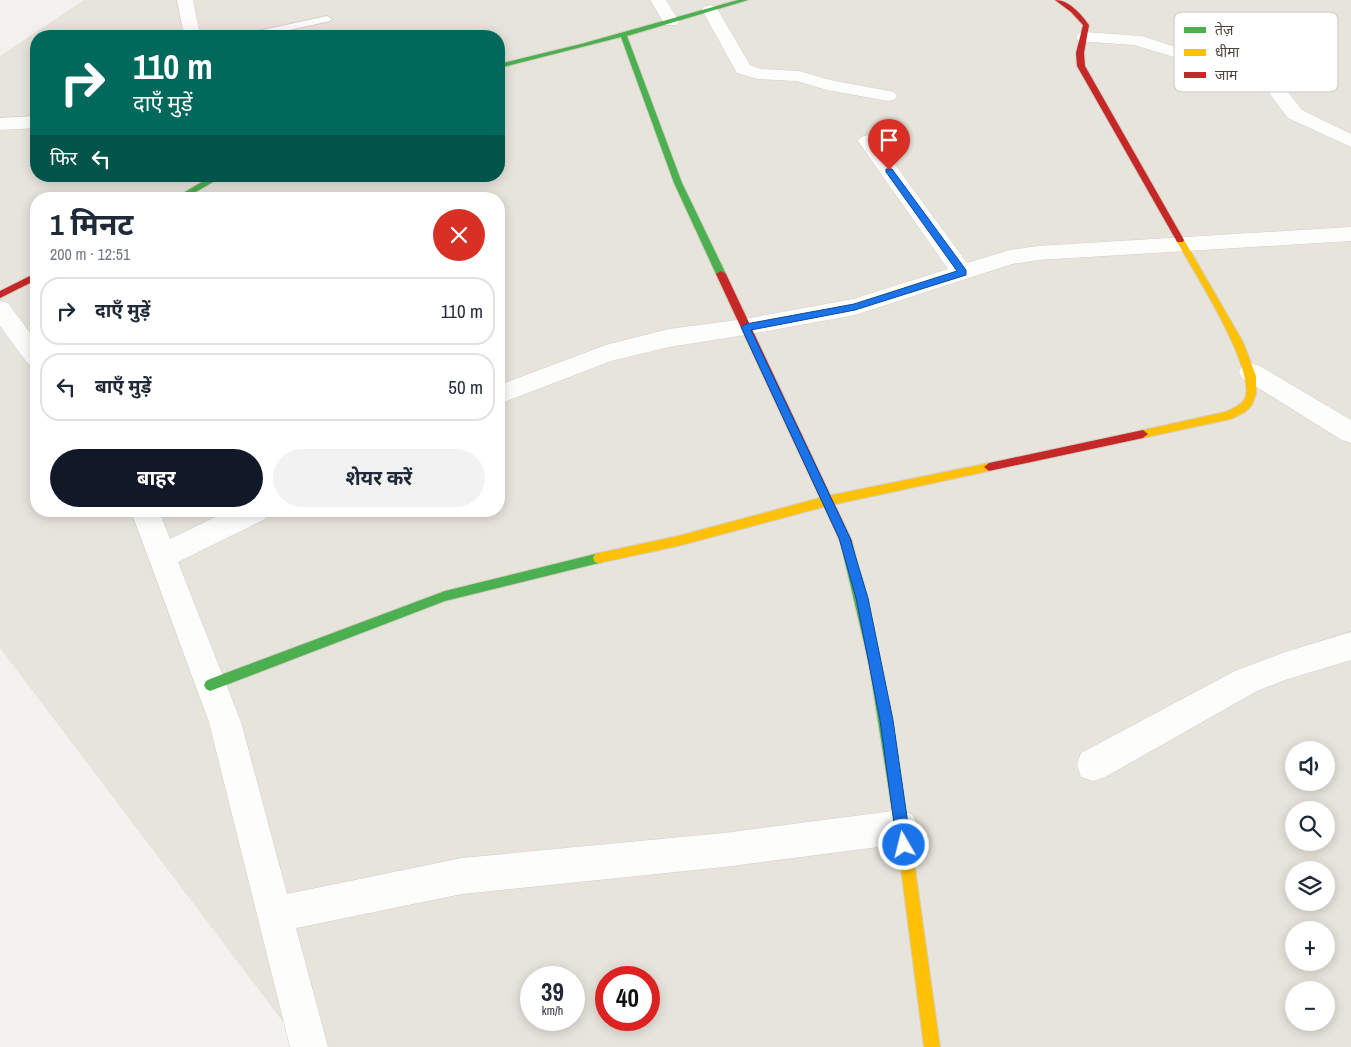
<!DOCTYPE html>
<html lang="hi">
<head>
<meta charset="utf-8">
<style>
  body { margin:0; font-family:"Archivo Narrow","Noto Sans Devanagari",sans-serif; background:#f2f2f3; color:#1f2937; height:100vh; display:flex; flex-direction:column; font-size:19px; white-space:nowrap }
  * { box-sizing:border-box; margin:0 }
  p { font-size:16px; color:#747a83 }
  .icon { flex:none; width:28px; height:28px; fill:none; stroke:currentColor; stroke-width:2; stroke-linecap:round; stroke-linejoin:round }
  .map { position:relative; flex:1; overflow:hidden }
  .sheet { position:absolute; left:30px; top:192px; width:475px; height:325px; display:flex; flex-direction:column; background:#fff; border-radius:20px; box-shadow:0 2px 12px #0003 }
  .sheet>* { flex:none }
  .banner { position:absolute; left:30px; top:30px; width:475px; height:152px; border-radius:20px; box-shadow:0 2px 12px #0003; background:#00695c; color:#fff; overflow:hidden }
  .fabs { position:absolute; left:1285px; top:741px; display:grid; gap:10px }
  .fabs a { display:grid; place-items:center; width:50px; height:50px; border-radius:50%; background:#fff; box-shadow:0 2px 12px #0003; font-size:25px }
  .speed { position:absolute; left:520px; top:966px; display:flex; gap:10px; font-size:25px; font-weight:700; text-align:center }
  .speed>* { display:grid; place-content:center; width:65px; height:65px; border-radius:50%; background:#fff; box-shadow:0 2px 12px #0003; line-height:1 }
  .speed small { font-size:12px; font-weight:400 }
  .speed .limit { border:8px solid #d22; background:#fff; color:#111 }
  .pin { position:absolute; display:grid; place-items:center; width:42px; height:42px; color:#fff; margin:-51px -21px; border-radius:50% 50% 50% 0; rotate:-45deg; box-shadow:0 0 5px #0007 }
  .pin .icon { rotate:45deg }
  .me { position:absolute; width:55px; margin:-28px; rotate:352deg; stroke-linejoin:round; filter:drop-shadow(0 0 4px #0008) }
  .turn { display:flex; align-items:center; gap:18px; height:105px; padding:0 20px; font-size:22px }
  .turn .icon { width:65px; height:65px; stroke-width:2.5 }
  .turn b { display:block; font-size:35px; line-height:42px }
  .then { display:flex; align-items:center; height:48px; padding:0 20px; background:#0003; gap:10px; font-size:19px }
  .round { display:grid; place-items:center; flex:none; width:52px; height:52px; border-radius:26px; background:#f2f2f3 }
  .head { display:flex; align-items:center; justify-content:space-between; height:85px; padding:0 20px }
  h1 { font-size:30px; font-weight:700; line-height:38px }
  .cta { display:flex; gap:10px; margin-top:auto; padding:10px 20px }
  .cta a { flex:1; height:58px; border-radius:30px; background:#111827; color:#fff; font-size:20px; font-weight:700; line-height:58px; text-align:center }
  .cta a+a { background:#f2f2f3; color:#1f2937 }
  ul { padding:0; list-style:none }
  li { display:flex; align-items:center; gap:15px; height:68px; margin:0 10px 8px; padding:0 10px; border:2px solid #e0e1e3; border-radius:20px }
  li div { flex:1 }
  li b { display:block; font-size:19px }
  li em { font-style:normal }
  .map>svg:first-child { display:block }
  .residential { fill:#e7e4dc; fill-rule:evenodd }
  .lines { fill:none; stroke-linecap:round; stroke-linejoin:round }
  .lane-casing { stroke:#d2d0cb; stroke-width:2 }
  .street-casing { stroke:#d2d0cb; stroke-width:1 }
  .fast-casing { stroke:#d3cfc5; stroke-width:2 }
  .slow-casing { stroke:#d3cfc5; stroke-width:2 }
  .jam-casing { stroke:#d3cfc5; stroke-width:2 }
  .lane { fill:#fdfdfc; fill-rule:evenodd }
  .street { fill:#fdfdfc; fill-rule:evenodd }
  .fast { fill:#4caf50; fill-rule:evenodd }
  .slow { fill:#ffc107; fill-rule:evenodd }
  .jam { fill:#c62828; fill-rule:evenodd }
  .route { fill:#1a73e8; stroke:#114b97 }
  .key { fill:#fff; stroke:#c9c7c4; stroke-width:1 }
  .key-label { font-size:14px; fill:#4b4439 }
</style>
</head>
<body>
<div class="map">
<svg width="1351" height="1047" viewBox="0 0 1351 1047">
  <rect width="100%" height="100%" fill="#f4f2ee"/>
  <!-- residential -->
  <path class="residential" d="M84 0H1351V1047H302L0 648V56ZM36 36H499V176H36ZM36 199H499V511H36ZM1294 750H1326V782H1294ZM1294 810H1326V842H1294ZM1294 870H1326V902H1294ZM1294 930H1326V962H1294ZM531 978H574V1020H531ZM606 978H649V1020H606ZM1294 990H1326V1022H1294Z"/>
  <g class="lines">
    <!-- lane casing -->
    <g class="lane-casing">
      <polygon id="lane" points="327,16 332,19 330,21 262,36 244,36 249,33"/>
    </g>
    <!-- street casing -->
    <g class="street-casing">
      <g id="street">
        <polygon points="177,0 193,0 200,36 184,35"/>
        <polygon points="650,0 666,0 679,21 677,25 665,25"/>
        <polygon points="710,5 716,7 718,10 750,65 760,69 799,71 830,80 894,92 897,96 894,100 888,101 827,90 797,81 758,79 737,73 702,10 704,7"/>
        <polygon points="1085,32 1142,36 1194,53 1229,56 1253,61 1261,64 1273,73 1302,110 1351,134 1351,147 1288,118 1260,81 1249,71 1241,68 1194,63 1134,45 1079,41 1076,37 1079,33"/>
        <polygon points="36,116 36,128 0,130 0,118"/>
        <polygon points="868,135 875,137 967,263 1010,250 1038,246 1351,227 1351,241 1038,260 1012,264 855,315 745,335 669,347 611,361 499,404 499,385 606,345 669,329 745,319 853,299 948,269 858,141 861,137"/>
        <polygon points="0,301 8,303 36,341 36,367 28,364 0,326"/>
        <polygon points="1251,363 1260,366 1351,420 1351,443 1342,440 1242,378 1239,372 1242,366"/>
        <polygon points="131,511 159,511 170,539 228,511 268,511 265,519 178,562 241,722 287,894 462,858 724,833 901,810 913,815 918,827 913,839 901,844 724,867 462,894 296,928 328,1047 290,1047 209,722"/>
        <polygon points="1351,632 1351,660 1285,680 1257,691 1105,777 1093,781 1081,777 1077,765 1081,753 1235,671 1285,652"/>
      </g>
    </g>
    <!-- fast casing -->
    <g class="fast-casing">
      <g id="fast">
        <polygon points="738,0 748,0 627,36 682,183 726,274 721,277 716,274 674,183 621,37 499,68 499,64 581,44"/>
        <polygon points="212,176 223,176 184,199 173,199"/>
        <polygon points="846,536 850,538 852,541 881,664 914,861 912,866 907,868 902,866 900,861 869,664 840,541 842,538"/>
        <polygon points="599,553 603,554 605,558 603,562 599,563 445,601 210,691 206,689 204,685 206,681 210,679 445,591"/>
      </g>
    </g>
    <!-- slow casing -->
    <g class="slow-casing">
      <g id="slow">
        <path d="M1180 237 1184 240 1243 342 1256 376V394L1252 405 1245 412 1231 419 1143 438 1138 434 1139 431 1225 412C1231 409 1240 406 1244 400 1260 374 1191 267 1176 240Z"/>
        <polygon points="989,463 994,467 989,471 827,506 678,546 599,563 595,562 593,558 595,554 599,553 678,536 827,496"/>
        <polygon points="907,854 912,856 914,861 940,1047 924,1047 900,861 902,856"/>
      </g>
    </g>
    <!-- jam casing -->
    <g class="jam-casing">
      <g id="jam">
        <path d="M1055 0C1069 0 1081 14 1089 25L1084 53 1085 66 1184 240 1183 242H1177L1176 240 1077 66 1076 53 1083 25 1071 12Z"/>
        <polygon points="721,271 726,274 852,541 850,544 846,546 842,544 840,541 716,274"/>
        <polygon points="36,273 36,280 0,298 0,291"/>
        <polygon points="1143,430 1148,434 1143,438 989,471 984,467 989,463"/>
      </g>
    </g>
    <!-- lane -->
    <use href="#lane" class="lane"/>
    <!-- street -->
    <use href="#street" class="street"/>
    <!-- fast -->
    <use href="#fast" class="fast"/>
    <!-- slow -->
    <use href="#slow" class="slow"/>
    <!-- jam -->
    <use href="#jam" class="jam"/>
  </g>
  <!-- route -->
  <polygon class="route" points="886,169 892,169 966,270 966,275 855,310 751,330 850,538 868,598 893,720 911,845 909,850 904,852 899,850 897,845 880,720 856,598 839,538 741,327 746,324 854,304 957,271 886,172"/>
  <!-- legend -->
  <rect x="1174" y="12" width="164" height="80" rx="8" class="key"/>
  <rect x="1184" y="27" width="22" height="6" fill="#4caf50"/>
  <rect x="1184" y="49" width="22" height="7" fill="#ffc107"/>
  <rect x="1184" y="72" width="22" height="6" fill="#c62828"/>
  <g class="key-label">
    <text x="1215" y="35">तेज़</text>
    <text x="1215" y="57">धीमा</text>
    <text x="1215" y="80">जाम</text>
  </g>
</svg>
<div class="fabs">
<a><svg class="icon" aria-label="sound" viewBox="0 0 24 24"><path d="M4 9h4l5-4v14l-5-4H4zM17 9q2 3 0 6"/></svg></a>
<a><svg class="icon" aria-label="search" viewBox="0 0 24 24"><circle cx="10" cy="10" r="6"/><path d="M15 15l6 6"/></svg></a>
<a><svg class="icon" aria-label="layers" viewBox="0 0 24 24"><path d="M12 4l9 5-9 5-9-5zM3 14l9 5 9-5"/></svg></a>
<a>+</a>
<a>−</a>
</div>
<div class="speed"><div>39<small>km/h</small></div><div class="limit">40</div></div>
<div class="pin" style="left:889px;top:170px;background:#d93025"><svg class="icon" aria-label="arrive" viewBox="0 0 24 24"><path d="M6 21V4h12l-3 4 3 4H6"/></svg></div>
<svg class="me" style="left:904px;top:845px" viewBox="-20 -20 40 40"><circle r="17" fill="#1a73e8" stroke="#fff" stroke-width="3"/><path d="M0-11L8 9 0 5-8 9z" fill="#fff"/></svg>
<div class="banner">
<div class="turn"><svg class="icon" aria-label="right" viewBox="0 0 24 24"><path d="M7 20v-9h11M14 6l5 5-5 5"/></svg><div><b>110 m</b>दाएँ मुड़ें</div></div>
<div class="then">फिर<svg class="icon" aria-label="left" viewBox="0 0 24 24"><path d="M17 20v-9H6M10 6l-5 5 5 5"/></svg></div>
</div>
<section class="sheet">
<div class="head"><div><h1>1 मिनट</h1><p>200 m · 12:51</p></div><a class="round" style="background:#d93025;color:#fff"><svg class="icon" aria-label="close" viewBox="0 0 24 24"><path d="M6 6l12 12M18 6L6 18"/></svg></a></div>
<ul>
<li><svg class="icon" aria-label="right" viewBox="0 0 24 24"><path d="M7 20v-9h11M14 6l5 5-5 5"/></svg><div><b>दाएँ मुड़ें</b></div><em>110 m</em></li>
<li><svg class="icon" aria-label="left" viewBox="0 0 24 24"><path d="M17 20v-9H6M10 6l-5 5 5 5"/></svg><div><b>बाएँ मुड़ें</b></div><em>50 m</em></li>
</ul>
<div class="cta"><a>बाहर</a><a>शेयर करें</a></div>
</section>
</div>
</body>
</html>
